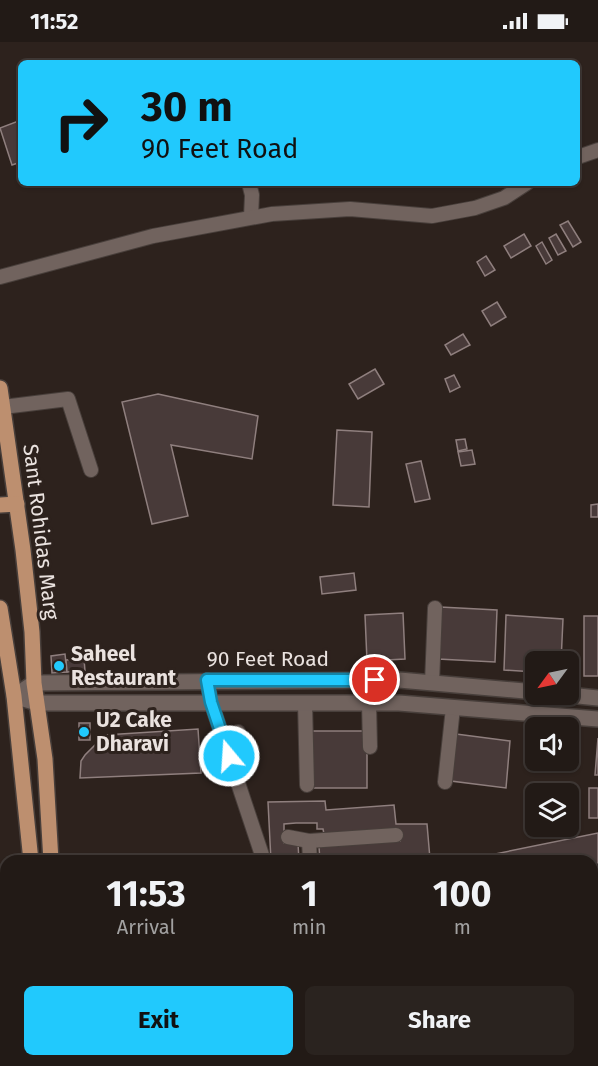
<!DOCTYPE html>
<html lang="en">
<head>
<meta charset="utf-8">
<style>
  body { margin:0; font-family:"Fira Sans",sans-serif; background:#2a231f; color:#f1f3f6; height:100vh; display:flex; flex-direction:column; font-size:22px; white-space:nowrap }
  * { box-sizing:border-box; margin:0 }
  p { font-size:20px; color:#a2a1a1 }
  .icon { flex:none; width:33px; height:33px; fill:none; stroke:currentColor; stroke-width:2; stroke-linecap:round; stroke-linejoin:round }
  .map { position:relative; flex:1; overflow:hidden }
  .side { position:absolute; left:0px; top:813px; width:598px; height:212px; display:flex; flex-direction:column; background:#221a16; border-radius:18px 18px 0 0; box-shadow:0 2px 4px #0004,0 0 0 2px #3f3835 }
  .side>* { flex:none }
  .top-card { position:absolute; left:18px; top:18px; width:562px; height:126px; border-radius:9px; box-shadow:0 2px 4px #0004,0 0 0 2px #3f3835; background:#21c9fd; color:#111; overflow:hidden }
  .needle { width:39px; rotate:237deg }
  .controls { position:absolute; left:525px; top:609px; display:grid; gap:12px }
  .controls a { display:grid; place-items:center; width:54px; height:54px; border-radius:9px; background:#221a16; box-shadow:0 2px 4px #0004,0 0 0 2px #3f3835; font-size:30px }
  .pin { position:absolute; display:grid; place-items:center; width:51px; height:51px; color:#fff; margin:-26px; border:3px solid #fff; border-radius:50%; box-shadow:0 2px 6px #0007 }
  .me { position:absolute; width:66px; margin:-33px; rotate:342deg; stroke-linejoin:round; filter:drop-shadow(0 0 4px #0008) }
  .turn { display:flex; align-items:center; gap:21px; height:126px; padding:0 24px; font-size:27px }
  .turn .icon { width:78px; height:78px; stroke-width:2.5 }
  .turn b { display:block; font-size:42px; line-height:51px }
  .eta { display:flex; justify-content:space-evenly; align-items:center; height:102px; text-align:center }
  .eta b { font-size:36px; font-weight:700; line-height:42px }
  .action { display:flex; gap:12px; margin-top:auto; padding:12px 24px }
  .action a { flex:1; height:69px; border-radius:9px; background:#21c9fd; color:#111; font-size:24px; font-weight:700; line-height:69px; text-align:center }
  .action a+a { background:#2a231f; color:#f1f3f6 }
  .status { display:flex; justify-content:space-between; align-items:center; height:42px; padding:0 30px; background:#221a16; direction:ltr }
  .status svg { height:16px; fill:currentColor }
  .map>svg:first-child { display:block }
  .building { fill:#483a39; stroke:#8f7f7e; stroke-width:1.5 }
  .lines { fill:none; stroke-linecap:round; stroke-linejoin:round }
  .minor-casing { stroke:#483f3b; stroke-width:16 }
  .secondary-casing { stroke:#483f3b; stroke-width:18 }
  .primary-casing { stroke:#483f3b; stroke-width:18 }
  .minor { stroke:#71635e; stroke-width:14 }
  .secondary { stroke:#71635e; stroke-width:15 }
  .primary { stroke:#bd8f6f; stroke-width:15 }
  .route-casing { stroke:#1583a4; stroke-width:15 }
  .route { stroke:#21c9fd; stroke-width:10 }
  .poi-dot { fill:#21c9fd; stroke:#2d221d; stroke-width:2 }
  .labels { text-anchor:middle; dominant-baseline:central; stroke-width:6; stroke-linejoin:round; paint-order:stroke }
  .street-label { font-size:21px; fill:#eae2df; stroke:#2d221d }
  .poi-label { font-size:21px; font-weight:bold; fill:#eae2df; stroke:#2d221d; text-anchor:start }
</style>
</head>
<body>
<div class="status"><b>11:52</b><svg viewBox="0 0 49 12"><path d="M0 12V9h3v3zM5 12V6h3v6zM10 12V3h3v9zM15 12V0h3v12zM26 1h20v11H26zM47 4h2v5h-2z"/></svg></div>
<div class="map">
<svg width="598" height="1024" viewBox="0 0 598 1024">
  <rect width="100%" height="100%" fill="#2d221d"/>
  <!-- building -->
  <g class="building">
    <polygon points="21,78 21,120 12,123 0,86"/>
    <polygon points="568,179 581,200 573,205 560,183"/>
    <polygon points="524,192 531,204 511,216 504,204"/>
    <polygon points="556,192 566,209 558,213 549,196"/>
    <polygon points="542,200 552,218 546,222 536,204"/>
    <polygon points="486,214 495,228 485,234 477,220"/>
    <polygon points="497,260 506,275 491,284 482,269"/>
    <polygon points="463,292 470,303 451,313 445,303"/>
    <polygon points="375,327 384,342 358,357 349,342"/>
    <polygon points="454,333 460,345 450,350 445,337"/>
    <polygon points="158,352 258,374 252,417 171,403 188,474 152,482 122,360"/>
    <polygon points="337,388 372,390 369,465 333,463"/>
    <polygon points="465,397 467,407 458,409 456,398"/>
    <polygon points="472,408 475,422 461,424 458,410"/>
    <polygon points="421,419 430,457 415,460 406,422"/>
    <polygon points="598,462 598,475 591,475 591,463"/>
    <polygon points="354,531 356,548 322,552 320,535"/>
    <polygon points="440,565 497,568 495,620 438,617"/>
    <polygon points="403,571 405,617 367,619 365,573"/>
    <polygon points="506,573 563,577 561,620 536,620 536,630 504,628"/>
    <rect x="584" y="574" width="14" height="60"/>
    <polygon points="65,612 67,630 52,631 51,614"/>
    <polygon points="84,617 85,629 67,630 66,618"/>
    <rect x="79" y="681" width="11" height="17"/>
    <polygon points="198,687 201,731 80,736 81,719 85,713 105,693"/>
    <rect x="308" y="689" width="59" height="57"/>
    <polygon points="456,692 510,699 506,746 451,739"/>
    <polygon points="598,696 598,733 595,733"/>
    <rect x="589" y="746" width="9" height="30"/>
    <polygon points="325,759 326,768 394,763 396,782 427,782 430,817 320,819 319,805 341,800 400,799 399,788 324,792 323,787 317,787 317,781 296,781 284,782 284,801 298,801 299,819 271,819 268,760"/>
    <polygon points="598,791 598,821 592,822 592,819 481,819 480,815"/>
    <polygon points="184,1018 233,1018 234,1022 248,1018 260,1018 262,1024 185,1024"/>
    <polygon points="300,1018 386,1018 390,1024 304,1024"/>
    <polygon points="407,1018 470,1018 472,1024 409,1024"/>
    <polygon points="495,1018 530,1018 531,1022 525,1024 496,1024"/>
  </g>
  <g class="lines">
    <!-- minor casing -->
    <g class="minor-casing">
      <g id="minor">
        <polyline points="578,115 598,108"/>
        <polyline points="249,141 252,153 251,175"/>
        <polyline points="0,235 153,194 272,172 350,167 432,174 475,166 504,156 527,141"/>
        <polyline points="3,365 68,357 91,428"/>
        <polyline points="207,638 211,660 264,819"/>
        <polyline points="432,641 435,566"/>
        <polyline points="305,661 307,743"/>
        <polyline points="369,661 370,705"/>
        <polyline points="238,728 238,690"/>
        <polyline points="445,740 453,666"/>
        <polyline points="288,795 309,799 396,793"/>
        <polyline points="309,799 310,819"/>
        <polyline points="592,839 598,838"/>
        <polyline points="0,919 6,917"/>
        <polyline points="592,1005 598,1002"/>
        <polyline points="291,1018 295,1024"/>
        <polyline points="392,1018 395,1024"/>
        <polyline points="557,1024 567,1018"/>
      </g>
    </g>
    <!-- secondary casing -->
    <g class="secondary-casing">
      <g id="secondary">
        <polyline points="25,647 34,641 399,638 536,650"/>
        <polyline points="559,652 598,656"/>
        <polyline points="14,654 37,661 399,661 598,677"/>
      </g>
    </g>
    <!-- primary casing -->
    <g class="primary-casing">
      <g id="primary">
        <polyline points="0,346 23,508 32,590 34,641 45,717 51,819"/>
        <polyline points="0,463 17,462"/>
        <polyline points="0,566 14,654 31,819"/>
        <polyline points="91,1018 95,1024"/>
        <polyline points="107,1018 110,1024"/>
      </g>
    </g>
    <!-- minor -->
    <use href="#minor" class="minor"/>
    <!-- secondary -->
    <use href="#secondary" class="secondary"/>
    <!-- primary -->
    <use href="#primary" class="primary"/>
  </g>
  <g class="lines">
    <!-- route casing -->
    <g class="route-casing">
      <polyline id="route" points="229,714 211,660 207,638 375,638"/>
    </g>
    <!-- route -->
    <use href="#route" class="route"/>
  </g>
  <!-- markers -->
  <g class="poi-dot">
    <circle cx="59" cy="624" r="6"/>
    <circle cx="84" cy="690" r="6"/>
  </g>
  <g class="labels">
    <!-- street labels -->
    <g class="street-label">
      <text transform="translate(41 490) rotate(83)">Sant Rohidas Marg</text>
      <text x="268" y="617">90 Feet Road</text>
    </g>
    <!-- poi labels -->
    <g class="poi-label">
      <text x="71" y="612">Saheel<tspan x="71" dy="24">Restaurant</tspan></text>
      <text x="96" y="678">U2 Cake<tspan x="96" dy="24">Dharavi</tspan></text>
    </g>
  </g>
</svg>
<div class="controls">
<a><svg class="needle" viewBox="-14 -14 28 28"><path d="M0-13l5 13h-10z" fill="#e53935"/><path d="M0 13l5-13h-10z" fill="#a2a1a1"/></svg></a>
<a><svg class="icon" aria-label="sound" viewBox="0 0 24 24"><path d="M4 9h4l5-4v14l-5-4H4zM17 9q2 3 0 6"/></svg></a>
<a><svg class="icon" aria-label="layers" viewBox="0 0 24 24"><path d="M12 4l9 5-9 5-9-5zM3 14l9 5 9-5"/></svg></a>
</div>
<div class="pin" style="left:375px;top:638px;background:#d93025"><svg class="icon" aria-label="arrive" viewBox="0 0 24 24"><path d="M6 21V4h12l-3 4 3 4H6"/></svg></div>
<svg class="me" style="left:229px;top:714px" viewBox="-20 -20 40 40"><circle r="17" fill="#21c9fd" stroke="#fff" stroke-width="3"/><path d="M0-11L8 9 0 5-8 9z" fill="#fff"/></svg>
<div class="top-card">
<div class="turn"><svg class="icon" aria-label="right" viewBox="0 0 24 24"><path d="M7 20v-9h11M14 6l5 5-5 5"/></svg><div><b>30 m</b>90 Feet Road</div></div>
</div>
<section class="side">
<div class="eta">
<div><b>11:53</b><p>Arrival</p></div>
<div><b>1</b><p>min</p></div>
<div><b>100</b><p>m</p></div>
</div>
<div class="action"><a>Exit</a><a>Share</a></div>
</section>
</div>
</body>
</html>
